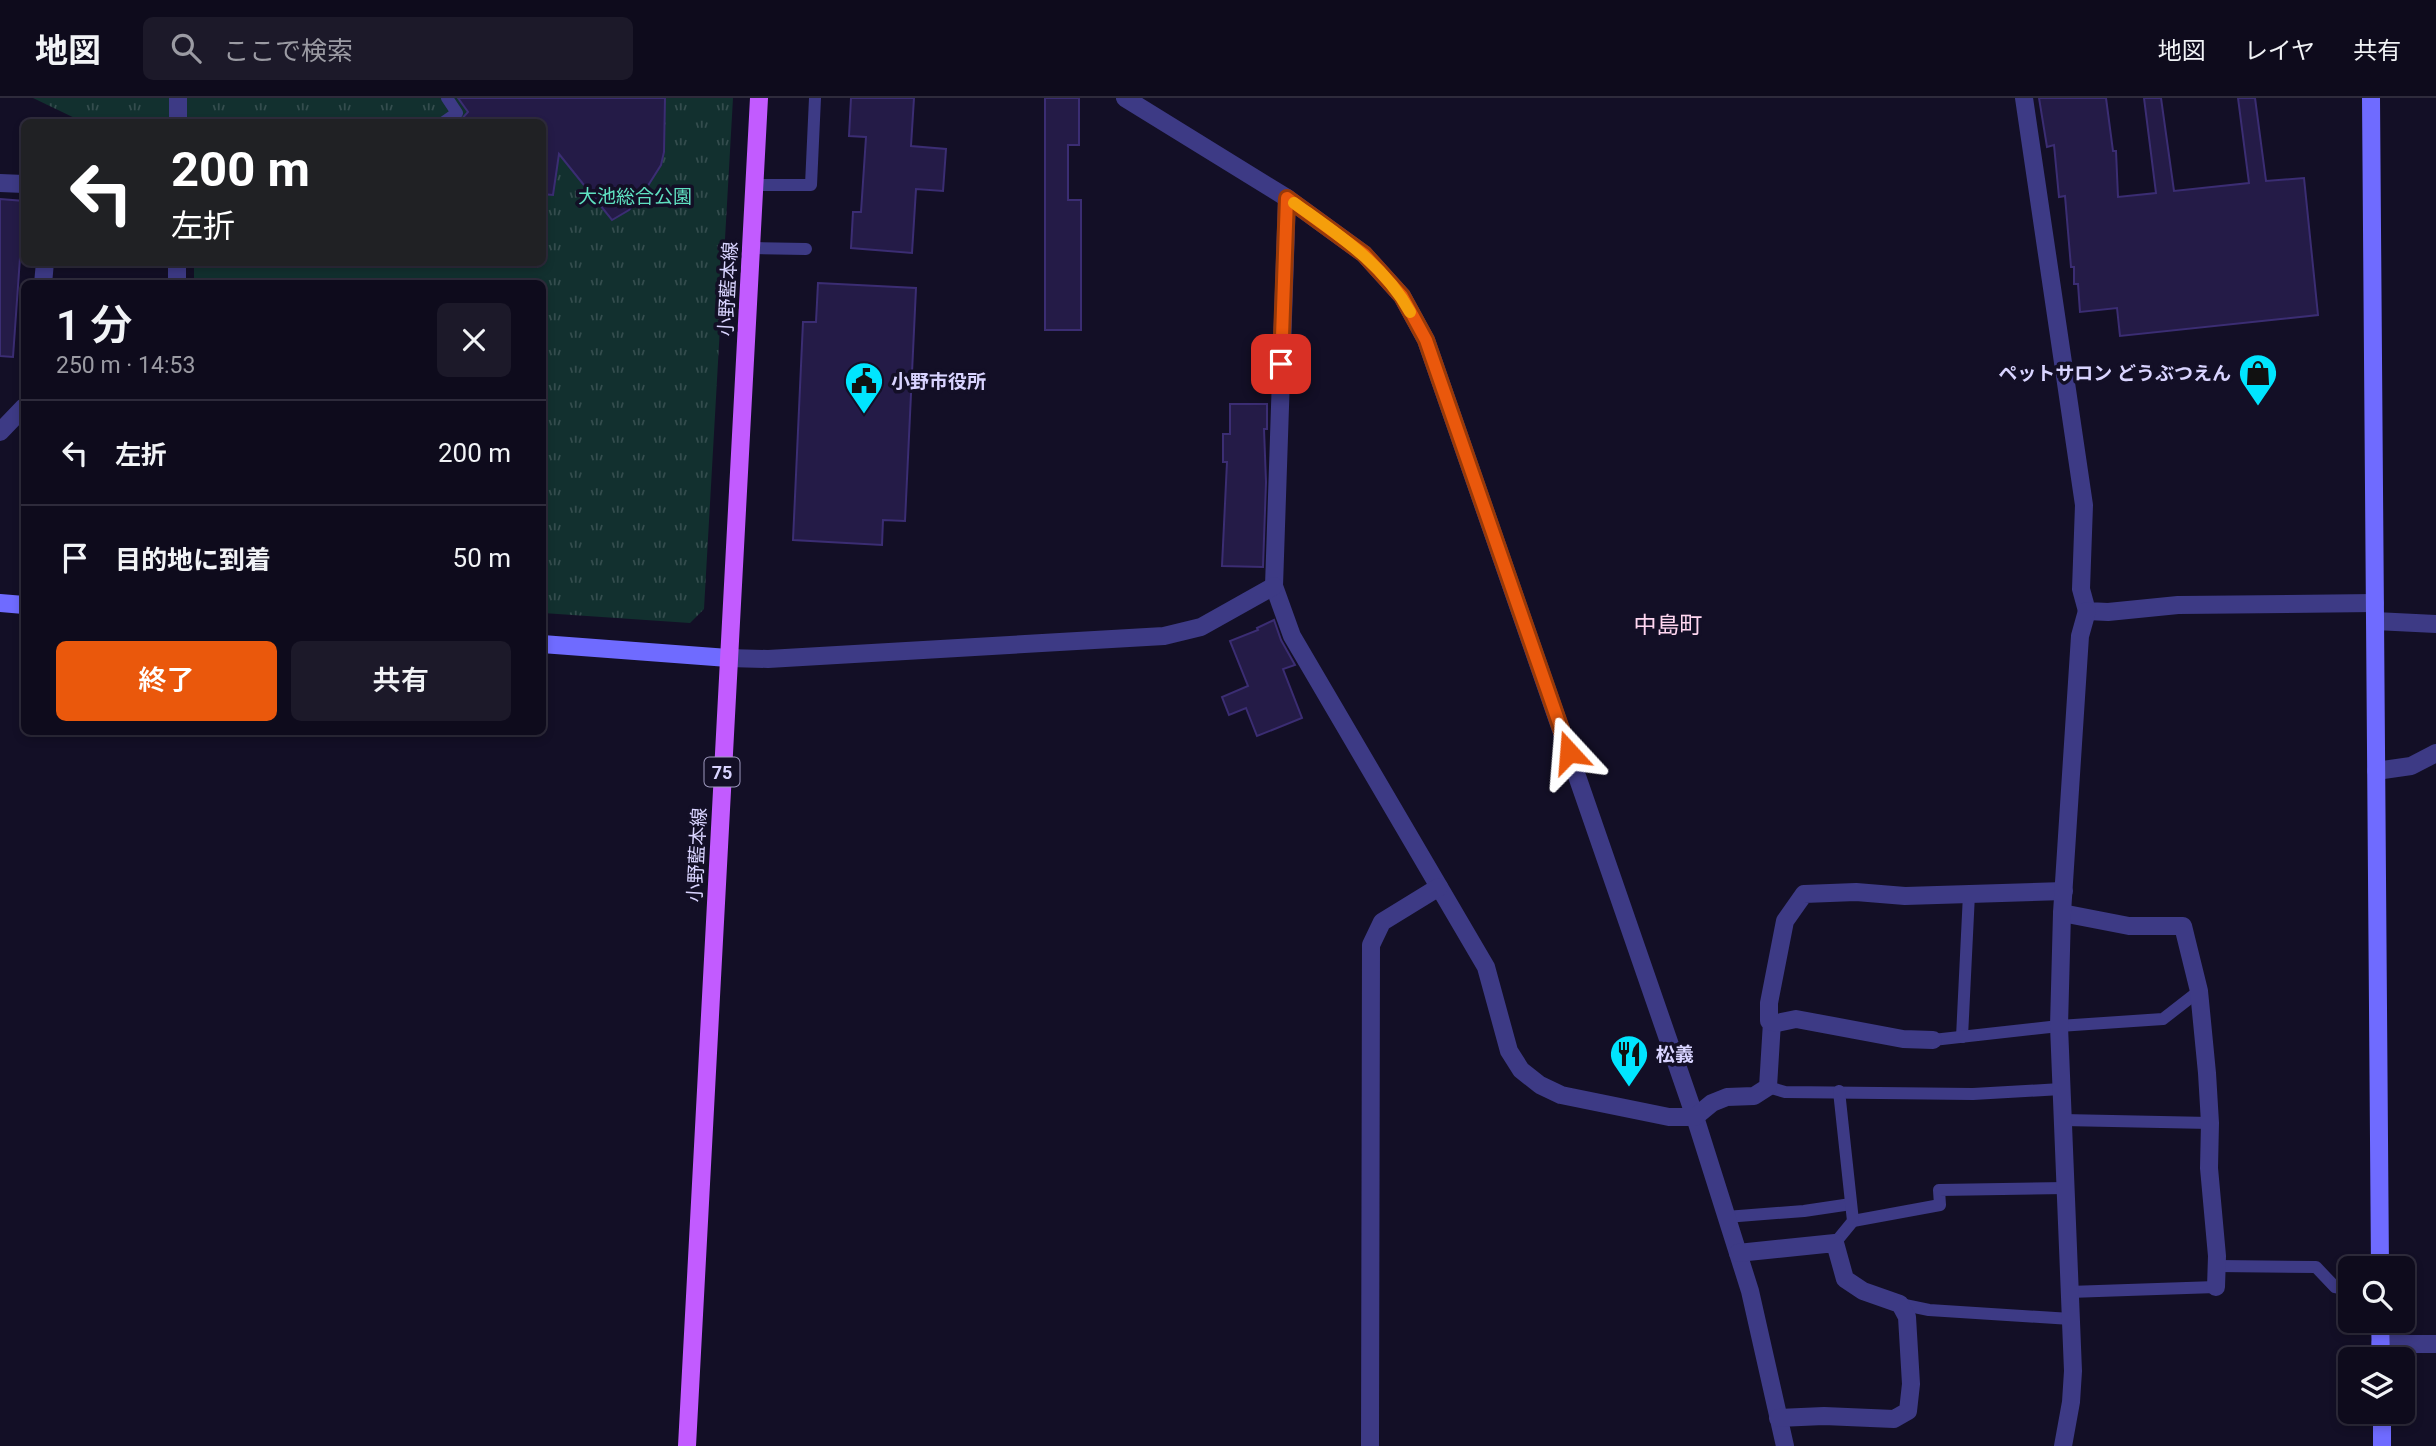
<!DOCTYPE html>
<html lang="ja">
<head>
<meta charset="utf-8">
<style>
  body { margin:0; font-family:Roboto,"Noto Sans JP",sans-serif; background:#1c1929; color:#f1f3f6; height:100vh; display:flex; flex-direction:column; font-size:26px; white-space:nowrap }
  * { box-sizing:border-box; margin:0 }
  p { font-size:23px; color:#9b9ba3 }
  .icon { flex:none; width:38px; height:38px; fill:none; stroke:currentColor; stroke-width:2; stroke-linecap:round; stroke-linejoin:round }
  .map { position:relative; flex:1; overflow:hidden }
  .details { position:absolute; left:21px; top:182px; width:525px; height:455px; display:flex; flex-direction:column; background:#0e0b1c; border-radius:10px; box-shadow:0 4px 10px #0003,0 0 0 2px #2e2b3b }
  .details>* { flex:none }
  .banner { position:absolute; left:21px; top:21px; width:525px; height:147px; border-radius:10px; box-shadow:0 4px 10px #0003,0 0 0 2px #2e2b3b; background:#202124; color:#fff; overflow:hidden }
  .controls { position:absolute; left:2338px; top:1158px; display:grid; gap:14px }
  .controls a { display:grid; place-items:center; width:77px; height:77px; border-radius:10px; background:#0e0b1c; box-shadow:0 4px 10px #0003,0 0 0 2px #2e2b3b; font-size:35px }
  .pin { position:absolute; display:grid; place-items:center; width:60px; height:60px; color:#fff; margin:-30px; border-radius:14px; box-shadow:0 4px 10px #0006 }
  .me { position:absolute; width:77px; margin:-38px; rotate:341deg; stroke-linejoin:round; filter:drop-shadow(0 0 5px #0008) }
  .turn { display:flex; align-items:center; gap:24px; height:147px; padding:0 35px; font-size:32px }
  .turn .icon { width:91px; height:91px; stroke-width:2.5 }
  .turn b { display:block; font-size:49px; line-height:60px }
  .round { display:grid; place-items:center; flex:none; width:74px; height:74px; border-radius:10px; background:#1c1929 }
  .summary { display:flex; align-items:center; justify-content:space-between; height:119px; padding:0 35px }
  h1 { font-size:42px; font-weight:600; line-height:52px }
  .button { display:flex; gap:14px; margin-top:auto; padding:14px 35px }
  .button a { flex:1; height:80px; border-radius:10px; background:#ea580c; color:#fff; font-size:28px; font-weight:600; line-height:80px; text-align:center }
  .button a+a { background:#1c1929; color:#f1f3f6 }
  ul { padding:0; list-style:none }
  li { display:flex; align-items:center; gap:21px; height:105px; padding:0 35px; border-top:2px solid #2e2b3b }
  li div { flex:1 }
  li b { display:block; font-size:26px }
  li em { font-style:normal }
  header { display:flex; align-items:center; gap:42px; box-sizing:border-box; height:98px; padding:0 35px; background:#0e0b1c; border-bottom:2px solid #2e2b3b }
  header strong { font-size:33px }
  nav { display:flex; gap:38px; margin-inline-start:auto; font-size:24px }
  .search { width:490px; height:63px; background:#1c1929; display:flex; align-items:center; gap:18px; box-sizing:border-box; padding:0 24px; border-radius:10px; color:#9b9ba3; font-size:26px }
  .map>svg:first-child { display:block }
  .park { fill:url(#park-tufts) }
  .building { fill:#241b47; stroke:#3b2d73; stroke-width:2 }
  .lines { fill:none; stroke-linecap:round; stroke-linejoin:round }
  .lane { stroke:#3d3a85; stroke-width:12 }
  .street { stroke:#3d3a85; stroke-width:18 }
  .secondary { stroke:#6f6bff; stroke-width:18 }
  .primary { stroke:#c25bff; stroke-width:18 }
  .route-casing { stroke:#983908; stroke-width:18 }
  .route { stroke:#ea580c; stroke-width:12 }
  .slow { stroke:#f59e0b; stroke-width:12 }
  .labels { text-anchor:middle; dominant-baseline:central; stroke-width:7; stroke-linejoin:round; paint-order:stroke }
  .shield { fill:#130f26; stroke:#9e99be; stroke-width:2 }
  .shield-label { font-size:18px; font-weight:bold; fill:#d9d4ff }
  .park-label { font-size:19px; fill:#5fe0c0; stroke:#130f26 }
  .street-label { font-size:19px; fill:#d9d4ff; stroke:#130f26 }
  .poi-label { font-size:19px; font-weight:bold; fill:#d9d4ff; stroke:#130f26; text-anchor:start }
  .quarter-label { font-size:23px; fill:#ffd6f0; stroke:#130f26 }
</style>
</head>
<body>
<header>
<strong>地図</strong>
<div class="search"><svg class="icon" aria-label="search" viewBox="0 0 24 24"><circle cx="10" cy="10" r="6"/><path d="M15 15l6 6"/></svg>ここで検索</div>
<nav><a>地図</a><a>レイヤ</a><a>共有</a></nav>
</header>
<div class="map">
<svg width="2436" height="1348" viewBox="0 0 2436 1348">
  <defs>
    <pattern id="park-tufts" width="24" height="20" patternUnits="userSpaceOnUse" patternTransform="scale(1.75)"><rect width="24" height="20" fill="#12302f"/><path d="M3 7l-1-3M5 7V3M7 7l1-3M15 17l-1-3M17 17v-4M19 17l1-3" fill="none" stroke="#344d4e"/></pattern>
  </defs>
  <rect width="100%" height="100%" fill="#130f26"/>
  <!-- park -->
  <polygon class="park" points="33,0 733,0 704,511 690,525 543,515 542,186 194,185 194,165 542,164 542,24 83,24"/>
  <!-- building -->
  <g class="building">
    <polygon points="458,0 665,0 664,54 661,67 644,94 629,112 612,122 559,56 553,97 542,96 542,24 459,24 468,14"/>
    <polygon points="851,0 914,0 911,48 946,51 943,93 916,91 912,155 851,150 853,114 861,114 866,39 849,38"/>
    <polygon points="1045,0 1079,0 1079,47 1068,47 1068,102 1081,102 1081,232 1045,232"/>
    <polygon points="2039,0 2106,0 2113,53 2116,53 2118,99 2156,95 2144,0 2161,0 2174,93 2249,85 2238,0 2255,0 2266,83 2304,80 2318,217 2120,238 2117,210 2080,214 2078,186 2074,186 2074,169 2071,169 2065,98 2059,99 2054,47 2047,49"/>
    <polygon points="0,101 24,103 13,259 0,258"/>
    <polygon points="818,185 916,190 905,423 883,422 882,447 793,442 803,224 816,224"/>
    <polygon points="1230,306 1267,306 1267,331 1264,331 1266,384 1263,469 1222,468 1227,364 1223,364 1223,336 1230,336"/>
    <polygon points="1274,522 1281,542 1295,567 1283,571 1302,620 1257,638 1246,610 1229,617 1222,599 1248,588 1230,543 1258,532 1257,530"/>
  </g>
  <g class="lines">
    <!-- lane -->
    <g class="lane">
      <polyline points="444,24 457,15 447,0"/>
      <polyline points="755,87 811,87 815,0"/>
      <polyline points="752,150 806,151"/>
      <polyline points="1962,939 1969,796"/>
      <polyline points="1933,942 2059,928 2163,921 2199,893"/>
      <polyline points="1768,989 1785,994 1973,996 2061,991"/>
      <polyline points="2063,1022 2210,1025"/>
      <polyline points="1726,1119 1804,1113 1851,1106"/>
      <polyline points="1853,1123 1940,1107 1939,1092 2066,1090"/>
      <polyline points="1835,1145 1853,1123 1839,993"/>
      <polyline points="2217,1168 2316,1169 2335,1189 2350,1192"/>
      <polyline points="2069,1194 2216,1189"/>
      <polyline points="1900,1206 1929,1212 2071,1221"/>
    </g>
    <!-- street -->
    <g class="street">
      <polyline points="178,0 178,24"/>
      <polyline points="1125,0 1287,100 1364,156 1402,198 1426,242 1695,1019 1750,1193 1785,1348"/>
      <polyline points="2024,0 2084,407 2081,491 2087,513 2108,514 2178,507 2375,505"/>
      <polyline points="0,85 24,86"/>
      <polyline points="1287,100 1274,488 1292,538 1486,869 1509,953 1521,972 1540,987 1561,997 1669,1019 1695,1019 1712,1005 1727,999 1754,998 1768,989 1772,924"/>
      <polyline points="43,186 45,164"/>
      <polyline points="177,186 177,164"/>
      <polyline points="0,334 24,309"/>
      <polyline points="2375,523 2436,526"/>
      <polyline points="728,560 768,561 1164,538 1201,529 1274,488"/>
      <polyline points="2376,673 2411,668 2436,655"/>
      <polyline points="2062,815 2129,828 2183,828 2199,893 2207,975 2210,1025 2209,1070 2217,1158 2216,1189"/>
      <polyline points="1933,942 1903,941 1796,921 1777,925 1769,923 1769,905 1785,823 1804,796 1856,794 1905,798 2064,793"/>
      <polyline points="1738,1155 1835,1145 1845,1181 1863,1193 1900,1206 1907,1219 1911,1286 1908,1313 1894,1321 1824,1318 1778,1320"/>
      <polyline points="2380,1246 2436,1246"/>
      <polyline points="1370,1348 1371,847 1382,824 1439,789"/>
      <polyline points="2063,1348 2071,1304 2073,1273 2059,928 2062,815 2080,538 2087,513"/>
    </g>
    <!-- secondary -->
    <g class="secondary">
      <polyline points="2371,0 2380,1171"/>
      <polyline points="0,505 24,507"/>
      <polyline points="542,546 728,560"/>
      <polyline points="2380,1223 2381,1262"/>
      <polyline points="2382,1314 2382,1348"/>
    </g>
    <!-- primary -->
    <polyline class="primary" points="687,1348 759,0"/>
  </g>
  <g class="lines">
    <!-- route casing -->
    <g class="route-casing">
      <polyline id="route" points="1281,266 1287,100 1364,156 1402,198 1426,242 1569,654"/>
    </g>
    <!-- route -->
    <use href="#route" class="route"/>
    <!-- slow -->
    <path class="slow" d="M1294 105C1337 136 1384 166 1410 214"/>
  </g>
  <!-- icons -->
  <defs>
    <g id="shop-pin" transform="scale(2.0125)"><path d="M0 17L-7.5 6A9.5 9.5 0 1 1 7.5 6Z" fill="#00e5ff" stroke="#130f26"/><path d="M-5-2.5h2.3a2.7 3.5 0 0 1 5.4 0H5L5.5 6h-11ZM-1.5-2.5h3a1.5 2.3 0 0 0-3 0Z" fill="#111"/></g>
    <g id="civic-pin" transform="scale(2.0125)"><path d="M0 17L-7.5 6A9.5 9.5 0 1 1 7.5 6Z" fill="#00e5ff" stroke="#130f26"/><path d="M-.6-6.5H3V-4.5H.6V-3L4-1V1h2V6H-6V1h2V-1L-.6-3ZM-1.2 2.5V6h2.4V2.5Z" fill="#111"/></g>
    <g id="restaurant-pin" transform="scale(2.0125)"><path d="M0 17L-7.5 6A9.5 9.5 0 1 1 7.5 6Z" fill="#00e5ff" stroke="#130f26"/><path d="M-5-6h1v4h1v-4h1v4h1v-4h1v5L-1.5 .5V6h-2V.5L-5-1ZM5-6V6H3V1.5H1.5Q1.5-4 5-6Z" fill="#111"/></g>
  </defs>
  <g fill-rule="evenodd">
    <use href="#shop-pin" x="2258" y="275"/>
    <use href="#civic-pin" x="864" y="283"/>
    <use href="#restaurant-pin" x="1629" y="956"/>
  </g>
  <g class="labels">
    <!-- shield labels -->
    <rect class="shield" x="704.5" y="659.5" width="35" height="29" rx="5"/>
    <g class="shield-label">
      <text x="722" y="674">75</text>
    </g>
    <!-- park labels -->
    <g class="park-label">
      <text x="635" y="98">大池総合公園</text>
    </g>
    <!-- street labels -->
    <g class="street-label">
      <text transform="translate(728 191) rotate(-87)">小野藍本線</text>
      <text transform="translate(697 757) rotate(-87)">小野藍本線</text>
    </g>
    <!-- poi labels -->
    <g class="poi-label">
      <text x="2231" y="275" text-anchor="end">ペットサロン どうぶつえん</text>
      <text x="891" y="283">小野市役所</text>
      <text x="1656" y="956">松義</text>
    </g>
    <!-- quarter labels -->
    <g class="quarter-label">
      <text x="1668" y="527">中島町</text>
    </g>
  </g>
</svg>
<div class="controls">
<a><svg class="icon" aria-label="search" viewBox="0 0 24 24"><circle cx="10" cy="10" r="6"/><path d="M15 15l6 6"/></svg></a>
<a><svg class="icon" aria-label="layers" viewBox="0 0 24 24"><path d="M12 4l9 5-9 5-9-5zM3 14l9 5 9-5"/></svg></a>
</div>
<div class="pin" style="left:1281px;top:266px;background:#d93025"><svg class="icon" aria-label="arrive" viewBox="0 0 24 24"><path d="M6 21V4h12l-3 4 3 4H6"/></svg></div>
<svg class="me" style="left:1569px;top:654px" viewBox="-20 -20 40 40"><path d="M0-17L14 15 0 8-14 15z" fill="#ea580c" stroke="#fff" stroke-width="4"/></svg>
<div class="banner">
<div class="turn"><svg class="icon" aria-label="left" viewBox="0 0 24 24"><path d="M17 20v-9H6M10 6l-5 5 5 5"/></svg><div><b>200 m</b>左折</div></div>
</div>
<section class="details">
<div class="summary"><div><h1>1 分</h1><p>250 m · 14:53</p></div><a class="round"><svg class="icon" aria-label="close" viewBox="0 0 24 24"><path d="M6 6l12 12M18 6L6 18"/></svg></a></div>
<ul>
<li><svg class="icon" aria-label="left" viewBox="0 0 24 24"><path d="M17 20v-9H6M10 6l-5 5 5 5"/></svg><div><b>左折</b></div><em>200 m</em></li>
<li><svg class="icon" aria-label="arrive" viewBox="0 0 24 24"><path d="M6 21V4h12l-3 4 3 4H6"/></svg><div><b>目的地に到着</b></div><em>50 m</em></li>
</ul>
<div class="button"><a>終了</a><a>共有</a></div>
</section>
</div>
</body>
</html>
